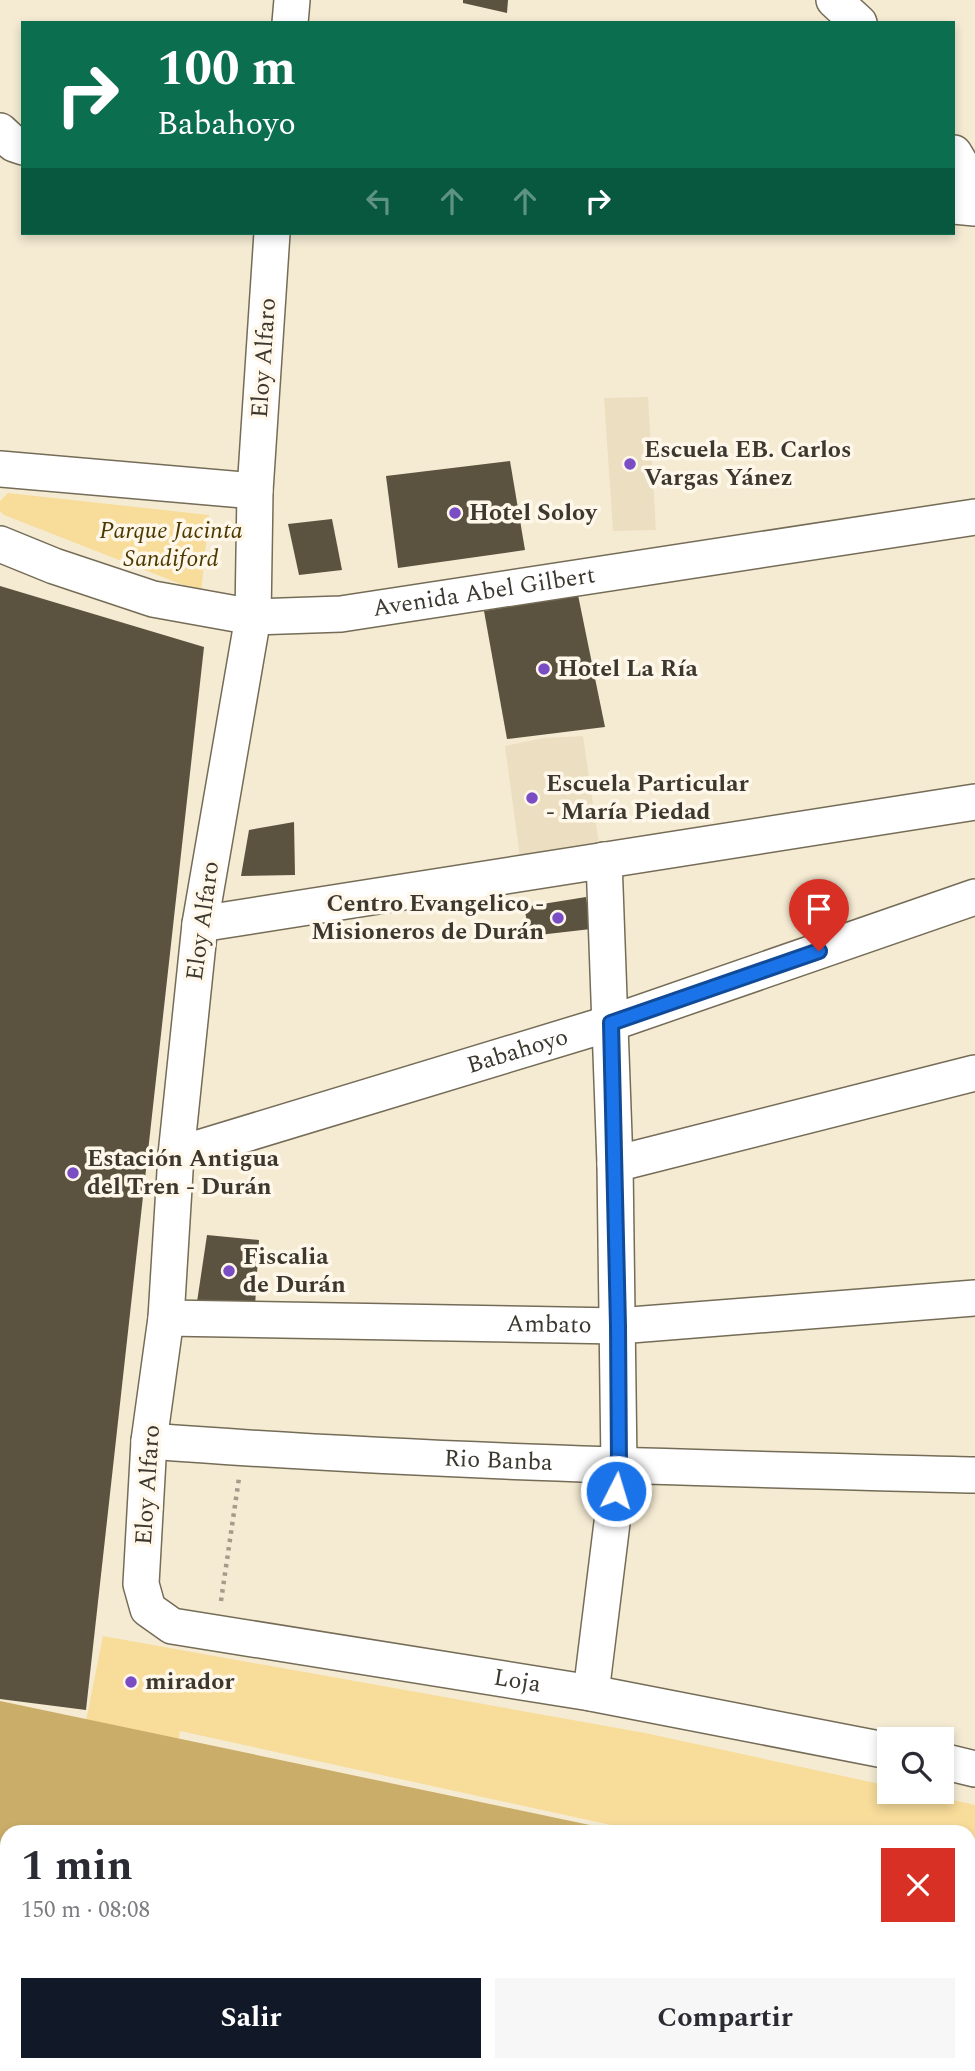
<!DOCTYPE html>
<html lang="es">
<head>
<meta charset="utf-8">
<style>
  body { margin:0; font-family:Spectral,serif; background:#f7f7f7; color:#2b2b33; height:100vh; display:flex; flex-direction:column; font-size:26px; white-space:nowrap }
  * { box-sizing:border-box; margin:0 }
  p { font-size:23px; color:#7c7c81 }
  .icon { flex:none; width:38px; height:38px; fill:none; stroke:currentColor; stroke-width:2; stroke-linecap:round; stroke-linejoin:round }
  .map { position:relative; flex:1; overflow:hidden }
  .details { position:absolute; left:0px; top:1825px; width:976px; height:247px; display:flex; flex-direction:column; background:#fff; border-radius:21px 21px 0 0; box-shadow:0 4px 10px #0003 }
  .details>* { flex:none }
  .guide { position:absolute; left:21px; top:21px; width:934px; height:214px; border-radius:0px; box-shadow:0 4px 10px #0003; background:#0b6e4f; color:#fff; overflow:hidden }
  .buttons { position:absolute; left:877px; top:1727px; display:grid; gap:14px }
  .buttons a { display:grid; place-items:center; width:77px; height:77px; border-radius:0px; background:#fff; box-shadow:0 4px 10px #0003; font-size:35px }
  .pin { position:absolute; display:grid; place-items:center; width:60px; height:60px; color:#fff; margin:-72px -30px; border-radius:50% 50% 50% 0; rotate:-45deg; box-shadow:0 0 7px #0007 }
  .pin .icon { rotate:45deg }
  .me { position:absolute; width:77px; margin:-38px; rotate:5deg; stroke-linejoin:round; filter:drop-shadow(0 0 5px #0008) }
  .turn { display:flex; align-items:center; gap:24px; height:147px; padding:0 21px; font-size:32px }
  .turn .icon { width:91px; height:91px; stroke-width:2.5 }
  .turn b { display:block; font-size:49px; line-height:60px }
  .lanes { display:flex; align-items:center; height:66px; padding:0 21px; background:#0003; justify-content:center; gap:35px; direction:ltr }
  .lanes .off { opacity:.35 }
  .round { display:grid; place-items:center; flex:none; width:74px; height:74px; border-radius:0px; background:#f7f7f7 }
  .head { display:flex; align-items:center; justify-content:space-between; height:119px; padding:0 21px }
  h1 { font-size:42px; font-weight:700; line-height:52px }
  .button { display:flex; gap:14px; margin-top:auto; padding:14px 21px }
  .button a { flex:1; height:80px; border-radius:0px; background:#111827; color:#fff; font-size:28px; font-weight:700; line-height:80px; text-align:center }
  .button a+a { background:#f7f7f7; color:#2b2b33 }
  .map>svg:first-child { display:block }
  .built { fill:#ecdfc1 }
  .green { fill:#f7dc9a }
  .water { fill:#caad68 }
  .building { fill:#5b533f }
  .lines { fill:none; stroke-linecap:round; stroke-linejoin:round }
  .minor-casing { stroke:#756c57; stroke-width:38 }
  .path { stroke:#a39c8a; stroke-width:4.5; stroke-dasharray:3.5 5; stroke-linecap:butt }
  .minor { stroke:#fff; stroke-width:35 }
  .route-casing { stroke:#114b97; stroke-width:18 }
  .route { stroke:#1a73e8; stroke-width:12 }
  .poi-dot { fill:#7b4dc5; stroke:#fff8ea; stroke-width:2.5 }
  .labels { text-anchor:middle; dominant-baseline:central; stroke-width:7; stroke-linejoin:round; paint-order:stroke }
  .street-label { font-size:24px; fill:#3c382f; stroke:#fff8ea }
  .poi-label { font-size:24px; font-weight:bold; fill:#3c382f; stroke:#fff8ea; text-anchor:start }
  .park-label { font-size:24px; font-style:italic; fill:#4d3900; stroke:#fff8ea }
</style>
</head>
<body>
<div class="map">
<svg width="975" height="2071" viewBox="0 0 975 2071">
  <rect width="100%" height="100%" fill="#f5ebd3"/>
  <!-- built -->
  <g class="built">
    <polygon points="648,397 656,530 613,531 604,398"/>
    <polygon points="583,736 599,844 520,857 505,746 543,738"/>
  </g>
  <!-- green -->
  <g class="green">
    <polygon points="8,493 209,515 201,592 4,515 0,511 0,501"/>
    <polygon points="103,1636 645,1733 889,1786 889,1792 917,1792 975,1805 975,1905 970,1904 970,1832 643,1832 180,1731 177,1749 84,1731"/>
  </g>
  <!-- water -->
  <polygon class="water" points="0,1701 623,1832 7,1832 7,2065 970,2065 970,1905 975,1906 975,2071 0,2071"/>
  <!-- building -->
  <g class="building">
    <polygon points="463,0 508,0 507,13 463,3"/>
    <polygon points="510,461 525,550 398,568 386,476"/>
    <polygon points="332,519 342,570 299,575 288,524"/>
    <polygon points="0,586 204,647 86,1710 0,1699"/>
    <polygon points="578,595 605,727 507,739 484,611"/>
    <polygon points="294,822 295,875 241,876 249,830"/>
    <polygon points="586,897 591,929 530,936 524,907"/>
    <polygon points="207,1235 259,1240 255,1306 197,1302"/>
  </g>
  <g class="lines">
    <!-- minor casing -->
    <g class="minor-casing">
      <g id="minor">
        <polyline points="834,0 859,23"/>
        <polyline points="290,23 292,0"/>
        <polyline points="0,131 14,144 23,147"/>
        <polyline points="954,153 975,188"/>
        <polyline points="954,206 975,208"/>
        <path id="s1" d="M272 233 255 491 253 617 200 924 176 1155 166 1318 149 1441 141 1584 148 1609 172 1626 591 1693 889 1751"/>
        <polyline points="0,469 255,491"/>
        <path id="s2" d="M0 544 54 566 153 599 253 617 341 614 975 517"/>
        <polyline points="200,924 975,802"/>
        <path id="s3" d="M176 1155 611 1023 975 897"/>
        <polyline points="615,1164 975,1073"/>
        <path id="s4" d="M166 1318 618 1326 975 1298"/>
        <path id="s5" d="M149 1441C424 1462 700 1468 975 1475"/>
        <polyline points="591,1693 619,1466 615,1164 604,860"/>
        <polyline points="942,1761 975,1769"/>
      </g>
    </g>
    <!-- path -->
    <polyline class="path" points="221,1601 239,1478"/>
    <!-- minor -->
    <use href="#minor" class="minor"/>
  </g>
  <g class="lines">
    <!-- route casing -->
    <g class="route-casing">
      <polyline id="route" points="616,1491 619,1466 618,1326 611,1023 819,951"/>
    </g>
    <!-- route -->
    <use href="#route" class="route"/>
  </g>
  <!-- markers -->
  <g class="poi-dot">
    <circle cx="630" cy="464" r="7"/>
    <circle cx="455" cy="513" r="7"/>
    <circle cx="544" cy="669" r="7"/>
    <circle cx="532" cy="798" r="7"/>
    <circle cx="558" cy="918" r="7"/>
    <circle cx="73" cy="1173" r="7"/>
    <circle cx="229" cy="1271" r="7"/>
    <circle cx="131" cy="1682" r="7"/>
  </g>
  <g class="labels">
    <!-- street labels -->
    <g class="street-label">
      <text transform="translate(264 358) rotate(-86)">Eloy Alfaro</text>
      <text stroke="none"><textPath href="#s2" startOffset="497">Avenida Abel Gilbert</textPath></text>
      <text transform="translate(203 921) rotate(-82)">Eloy Alfaro</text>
      <text stroke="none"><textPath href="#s3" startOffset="357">Babahoyo</textPath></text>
      <text stroke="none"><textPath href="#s4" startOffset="383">Ambato</textPath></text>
      <text stroke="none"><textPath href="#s5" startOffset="350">Rio Banba</textPath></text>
      <text transform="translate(148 1485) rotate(-86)">Eloy Alfaro</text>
      <text stroke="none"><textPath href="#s1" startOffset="1764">Loja</textPath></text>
    </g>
    <!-- poi labels -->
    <g class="poi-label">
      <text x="644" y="450">Escuela EB. Carlos<tspan x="644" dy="28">Vargas Yánez</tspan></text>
      <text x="469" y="513">Hotel Soloy</text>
      <text x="558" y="669">Hotel La Ría</text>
      <text x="546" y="784">Escuela Particular<tspan x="546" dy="28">- María Piedad</tspan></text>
      <text x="544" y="904" text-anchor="end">Centro Evangelico -<tspan x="544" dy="28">Misioneros de Durán</tspan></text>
      <text x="87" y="1159">Estación Antigua<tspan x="87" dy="28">del Tren - Durán</tspan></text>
      <text x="243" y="1257">Fiscalia<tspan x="243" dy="28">de Durán</tspan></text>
      <text x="145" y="1682">mirador</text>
    </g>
    <!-- park labels -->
    <g class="park-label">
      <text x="171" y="531">Parque Jacinta<tspan x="171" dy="28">Sandiford</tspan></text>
    </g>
  </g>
</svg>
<div class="buttons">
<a><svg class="icon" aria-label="search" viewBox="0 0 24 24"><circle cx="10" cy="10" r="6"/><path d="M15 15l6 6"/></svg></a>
</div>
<div class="pin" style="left:819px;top:951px;background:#d93025"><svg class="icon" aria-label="arrive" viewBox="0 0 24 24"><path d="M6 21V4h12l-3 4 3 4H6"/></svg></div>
<svg class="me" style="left:616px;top:1491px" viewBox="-20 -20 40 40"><circle r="17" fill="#1a73e8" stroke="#fff" stroke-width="3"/><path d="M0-11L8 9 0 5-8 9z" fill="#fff"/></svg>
<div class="guide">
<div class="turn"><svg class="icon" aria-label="right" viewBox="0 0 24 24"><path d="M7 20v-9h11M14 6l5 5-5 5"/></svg><div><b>100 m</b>Babahoyo</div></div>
<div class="lanes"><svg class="icon off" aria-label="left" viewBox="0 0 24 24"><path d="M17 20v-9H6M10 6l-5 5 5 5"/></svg><svg class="icon off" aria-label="ahead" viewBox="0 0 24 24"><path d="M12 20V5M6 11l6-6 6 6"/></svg><svg class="icon off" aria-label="ahead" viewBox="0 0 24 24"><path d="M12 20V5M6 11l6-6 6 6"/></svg><svg class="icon" aria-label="right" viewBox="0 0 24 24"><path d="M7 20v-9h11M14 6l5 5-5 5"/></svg></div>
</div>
<section class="details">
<div class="head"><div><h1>1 min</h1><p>150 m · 08:08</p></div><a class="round" style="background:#d93025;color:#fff"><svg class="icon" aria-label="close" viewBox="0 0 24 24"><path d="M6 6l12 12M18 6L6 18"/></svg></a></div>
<div class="button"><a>Salir</a><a>Compartir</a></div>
</section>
</div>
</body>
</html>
